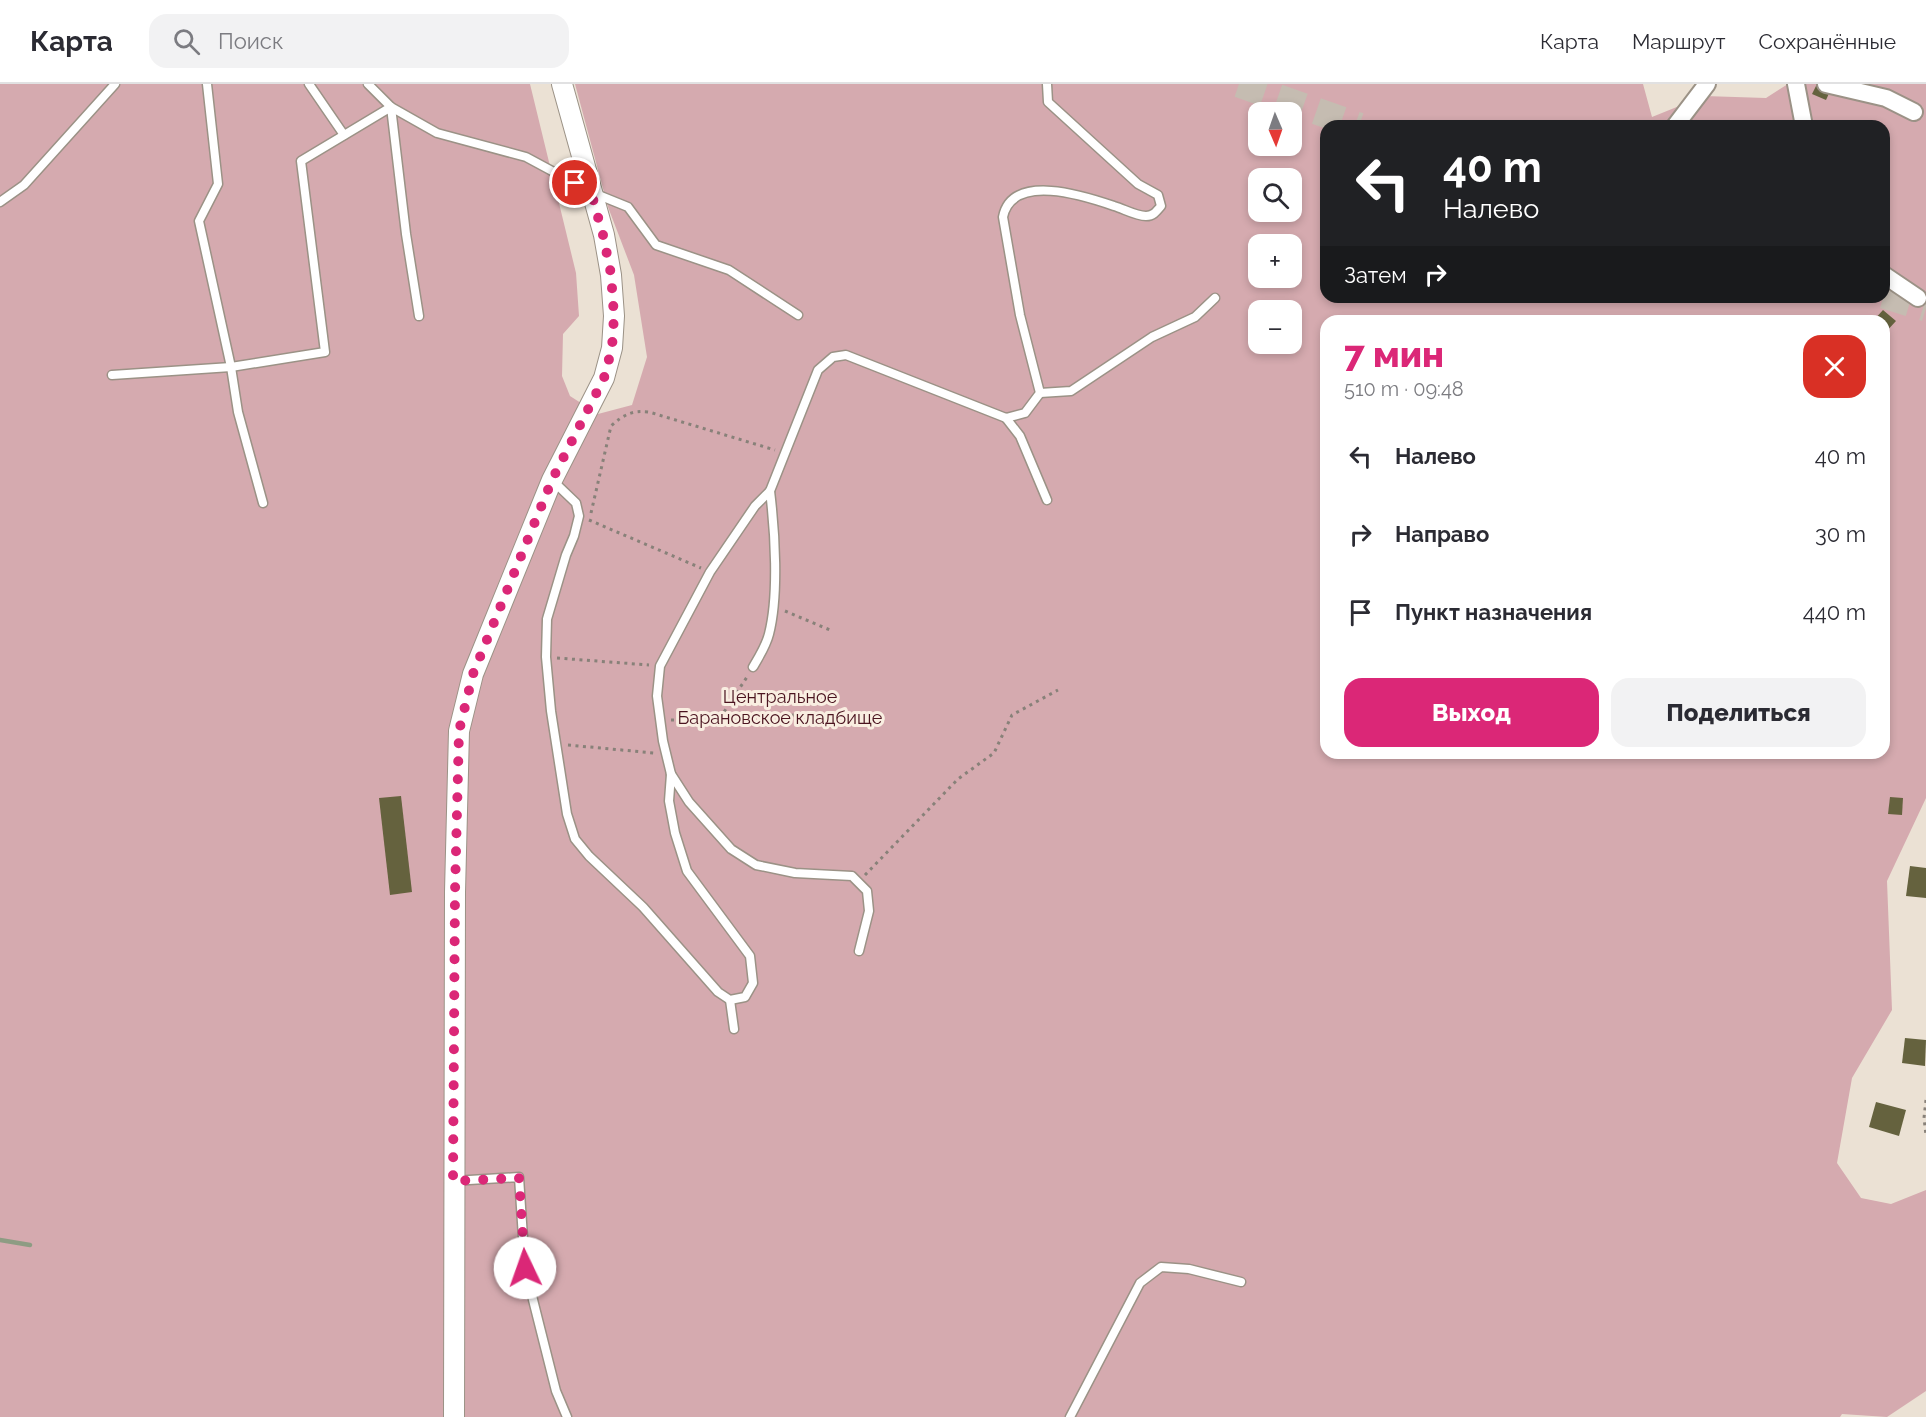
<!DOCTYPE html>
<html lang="ru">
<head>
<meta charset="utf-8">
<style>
  body { margin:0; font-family:Raleway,sans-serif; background:#f2f2f3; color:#2b2b33; height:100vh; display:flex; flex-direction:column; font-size:22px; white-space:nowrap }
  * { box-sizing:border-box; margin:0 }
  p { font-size:20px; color:#7c7c81 }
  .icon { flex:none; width:33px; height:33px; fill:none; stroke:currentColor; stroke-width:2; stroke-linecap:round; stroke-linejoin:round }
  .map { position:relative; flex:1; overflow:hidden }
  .sheet { position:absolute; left:1320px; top:231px; width:570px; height:444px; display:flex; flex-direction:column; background:#fff; border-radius:18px; box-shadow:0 3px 9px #0003 }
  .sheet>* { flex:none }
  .top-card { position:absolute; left:1320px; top:36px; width:570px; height:183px; border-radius:18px; box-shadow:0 3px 9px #0003; background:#202124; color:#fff; overflow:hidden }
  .needle { width:39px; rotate:178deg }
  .fabs { position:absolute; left:1248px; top:18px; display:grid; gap:12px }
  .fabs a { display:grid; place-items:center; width:54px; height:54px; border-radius:12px; background:#fff; box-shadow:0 3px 9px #0003; font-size:30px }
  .pin { position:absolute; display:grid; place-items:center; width:51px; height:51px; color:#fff; margin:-26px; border:3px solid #fff; border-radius:50%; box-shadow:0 2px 6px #0007 }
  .me { position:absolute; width:66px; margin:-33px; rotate:357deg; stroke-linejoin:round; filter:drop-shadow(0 0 4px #0008) }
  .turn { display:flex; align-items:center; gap:21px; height:126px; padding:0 24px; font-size:27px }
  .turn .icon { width:78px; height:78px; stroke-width:2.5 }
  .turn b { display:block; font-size:42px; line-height:51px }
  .then { display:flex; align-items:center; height:57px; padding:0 24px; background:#0003; gap:12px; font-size:22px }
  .round { display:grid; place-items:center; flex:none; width:63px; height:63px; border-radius:18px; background:#f2f2f3 }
  .summary { display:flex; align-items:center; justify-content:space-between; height:102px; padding:0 24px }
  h1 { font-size:36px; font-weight:800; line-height:45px; color:#db2777 }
  .action { display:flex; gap:12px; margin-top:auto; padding:12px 24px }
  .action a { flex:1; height:69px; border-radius:18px; background:#db2777; color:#fff; font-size:24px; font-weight:800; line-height:69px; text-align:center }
  .action a+a { background:#f2f2f3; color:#2b2b33 }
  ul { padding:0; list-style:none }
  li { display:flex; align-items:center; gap:18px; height:78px; padding:0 24px }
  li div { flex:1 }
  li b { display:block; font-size:22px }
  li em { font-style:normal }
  header { display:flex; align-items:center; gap:36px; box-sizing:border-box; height:84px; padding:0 30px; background:#fff; border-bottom:2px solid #e1e1e2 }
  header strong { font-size:28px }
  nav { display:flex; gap:33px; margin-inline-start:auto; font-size:21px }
  .search { width:420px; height:54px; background:#f2f2f3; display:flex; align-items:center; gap:15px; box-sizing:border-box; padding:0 21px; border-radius:18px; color:#7c7c81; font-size:22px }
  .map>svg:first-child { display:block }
  .green { fill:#d5aaaf; fill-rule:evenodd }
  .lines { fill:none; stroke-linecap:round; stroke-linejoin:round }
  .stream { stroke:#8d9c83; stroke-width:4.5 }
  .building { fill:#65623e }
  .trunk-tunnel { stroke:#c5bcb1; stroke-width:27; stroke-dasharray:27 14; stroke-linecap:butt }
  .service-casing { stroke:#9b9286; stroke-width:11 }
  .minor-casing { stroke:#9b9286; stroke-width:20 }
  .tertiary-casing { stroke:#9b9286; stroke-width:22 }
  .path { stroke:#888179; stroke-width:3; stroke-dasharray:3 4.5; stroke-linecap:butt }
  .service { stroke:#fff; stroke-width:8 }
  .minor { stroke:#fff; stroke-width:16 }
  .tertiary { stroke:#fff; stroke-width:20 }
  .route { stroke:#db2777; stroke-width:10; stroke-dasharray:0 18 }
  .labels { text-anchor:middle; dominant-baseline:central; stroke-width:6; stroke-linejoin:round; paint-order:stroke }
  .park-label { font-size:18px; fill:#4a131f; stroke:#f9eee1 }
</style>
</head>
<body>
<header>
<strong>Карта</strong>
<div class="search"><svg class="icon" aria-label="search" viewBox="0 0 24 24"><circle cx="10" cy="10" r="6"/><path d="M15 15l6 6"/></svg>Поиск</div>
<nav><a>Карта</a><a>Маршрут</a><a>Сохранённые</a></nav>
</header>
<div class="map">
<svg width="1926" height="1333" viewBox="0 0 1926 1333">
  <rect width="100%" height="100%" fill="#ebe1d4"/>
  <!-- green -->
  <path class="green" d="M0 0H530L576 189 579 232 563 250 562 292 570 312 598 330 632 321 647 273 634 191 608 123 575 0H1643L1652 33 1704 12 1766 14 1788 0H1926V714L1887 797 1892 926 1852 994 1837 1079 1861 1114 1891 1120 1926 1106V1307L1887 1333 1842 1330 1840 1333H0ZM1258 28H1292V62H1258ZM1326 42H1884V213H1326ZM1258 94H1292V128H1258ZM1258 160H1292V194H1258ZM1258 226H1292V260H1258ZM1326 237H1884V669H1326Z"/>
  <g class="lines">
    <!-- stream -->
    <polyline class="stream" points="0,1156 30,1161"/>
  </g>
  <!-- building -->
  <g class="building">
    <polygon points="1817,0 1831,5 1826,16 1812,10"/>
    <polygon points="1883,226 1896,237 1884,250 1884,237 1873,237"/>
    <polygon points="401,712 412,808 390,811 379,714"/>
    <polygon points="1890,713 1903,714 1902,731 1888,730"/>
    <polygon points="1910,782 1926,784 1926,814 1906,812"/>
    <polygon points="1905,954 1926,956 1925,982 1902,979"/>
    <polygon points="1876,1018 1906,1026 1899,1052 1869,1043"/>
  </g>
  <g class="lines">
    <!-- trunk-tunnel -->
    <g class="trunk-tunnel">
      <polyline points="1239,0 1359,42"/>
      <polyline points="1884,211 1926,224"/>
    </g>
    <!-- service casing -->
    <g class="service-casing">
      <g id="service">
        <polyline points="207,0 218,100 199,137 231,283 238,328 263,419"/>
        <polyline points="309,0 344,51"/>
        <polyline points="368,0 391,23 437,49 526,73 591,108 628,123 656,161 729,186 798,231"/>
        <polyline points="0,118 24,101 115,0"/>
        <polyline points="112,291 231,283 325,268 301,77 391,23 406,150 419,232"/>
        <polyline points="1040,309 1071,307 1152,253 1195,233 1215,214"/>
        <polyline points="1006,334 1020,352 1047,416"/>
        <path d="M553 397 576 419 579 432 574 452 566 471 547 535 546 573 551 627 567 730 575 755 589 772 643 823 718 908 730 916 745 913 753 899 750 872 687 787 675 749 669 717 671 690 663 657 657 612 660 582 710 488 755 422 770 407 818 286 833 273 846 271 1006 334 1025 329 1040 309 1020 231 1003 133C1012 88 1085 112 1114 122 1124 125 1136 132 1146 132 1153 132 1156 128 1161 122L1158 111 1138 100 1048 18 1047 0"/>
        <path d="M753 583C759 573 766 562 769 550 779 511 775 448 770 407"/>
        <polyline points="671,690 689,718 731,765 756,781 795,789 852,792 867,807 869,827 859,867"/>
        <polyline points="730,916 734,945"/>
        <polyline points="453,1097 519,1093 525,1184 556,1307 567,1333"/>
        <polyline points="1070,1333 1140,1199 1161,1183 1189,1185 1241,1198"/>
      </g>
    </g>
    <!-- minor casing -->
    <g class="minor-casing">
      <g id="minor">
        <polyline points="1796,0 1804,42"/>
        <polyline points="1826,0 1886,14 1914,28"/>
        <polyline points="1675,42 1707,0"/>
        <polyline points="1884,191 1918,214"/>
      </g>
    </g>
    <!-- tertiary casing -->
    <g class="tertiary-casing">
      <polyline id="tertiary" points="454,1333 455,808 459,647 473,590 552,396 604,294 612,264 614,232 611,191 604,151 562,0"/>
    </g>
    <!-- path -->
    <g class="path">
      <path d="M591 429 611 342C623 331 632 326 649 328L775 366"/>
      <polyline points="589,436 701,484"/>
      <polyline points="785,527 830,546"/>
      <polyline points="557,574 649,581"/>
      <polyline points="720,634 747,593"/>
      <polyline points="671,636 822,630"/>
      <polyline points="568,661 654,669"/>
      <polyline points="865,791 958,695 994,669 1012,631 1058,606"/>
      <polyline points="1926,1016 1924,1034 1926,1051"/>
    </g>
    <!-- service -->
    <use href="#service" class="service"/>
    <!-- minor -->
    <use href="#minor" class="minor"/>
    <!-- tertiary -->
    <use href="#tertiary" class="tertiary"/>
  </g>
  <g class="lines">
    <!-- route -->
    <polyline class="route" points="525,1184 519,1094 453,1097 455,808 459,647 473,590 552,396 604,294 612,264 614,232 611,190 603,151 591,108 575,99"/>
  </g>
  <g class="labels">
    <!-- park labels -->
    <g class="park-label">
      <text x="780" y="612">Центральное<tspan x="780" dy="21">Барановское кладбище</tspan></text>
    </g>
  </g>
</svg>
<div class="fabs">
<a><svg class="needle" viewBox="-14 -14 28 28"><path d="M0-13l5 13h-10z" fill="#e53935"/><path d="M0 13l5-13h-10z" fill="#7c7c81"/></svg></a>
<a><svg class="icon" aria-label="search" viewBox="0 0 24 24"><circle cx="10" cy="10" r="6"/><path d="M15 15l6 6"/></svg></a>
<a>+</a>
<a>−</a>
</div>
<div class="pin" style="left:575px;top:99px;background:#d93025"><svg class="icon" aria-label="arrive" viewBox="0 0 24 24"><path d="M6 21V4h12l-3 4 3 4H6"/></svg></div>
<svg class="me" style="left:525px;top:1184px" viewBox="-20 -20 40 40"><circle r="19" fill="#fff"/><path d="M0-13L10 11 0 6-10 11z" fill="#db2777"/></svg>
<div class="top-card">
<div class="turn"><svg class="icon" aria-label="left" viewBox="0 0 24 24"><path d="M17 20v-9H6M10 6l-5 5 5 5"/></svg><div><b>40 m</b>Налево</div></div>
<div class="then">Затем<svg class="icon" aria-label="right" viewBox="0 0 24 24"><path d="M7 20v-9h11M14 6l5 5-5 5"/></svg></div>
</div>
<section class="sheet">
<div class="summary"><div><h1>7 мин</h1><p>510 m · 09:48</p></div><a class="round" style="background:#d93025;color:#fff"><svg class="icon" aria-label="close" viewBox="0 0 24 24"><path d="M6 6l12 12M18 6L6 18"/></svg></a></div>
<ul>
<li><svg class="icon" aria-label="left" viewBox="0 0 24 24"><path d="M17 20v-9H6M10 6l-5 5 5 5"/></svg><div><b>Налево</b></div><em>40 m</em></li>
<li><svg class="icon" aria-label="right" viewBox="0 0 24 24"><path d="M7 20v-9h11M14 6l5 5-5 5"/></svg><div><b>Направо</b></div><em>30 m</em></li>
<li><svg class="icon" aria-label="arrive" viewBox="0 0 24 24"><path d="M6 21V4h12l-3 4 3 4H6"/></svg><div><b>Пункт назначения</b></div><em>440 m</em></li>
</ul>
<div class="action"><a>Выход</a><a>Поделиться</a></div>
</section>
</div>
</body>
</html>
